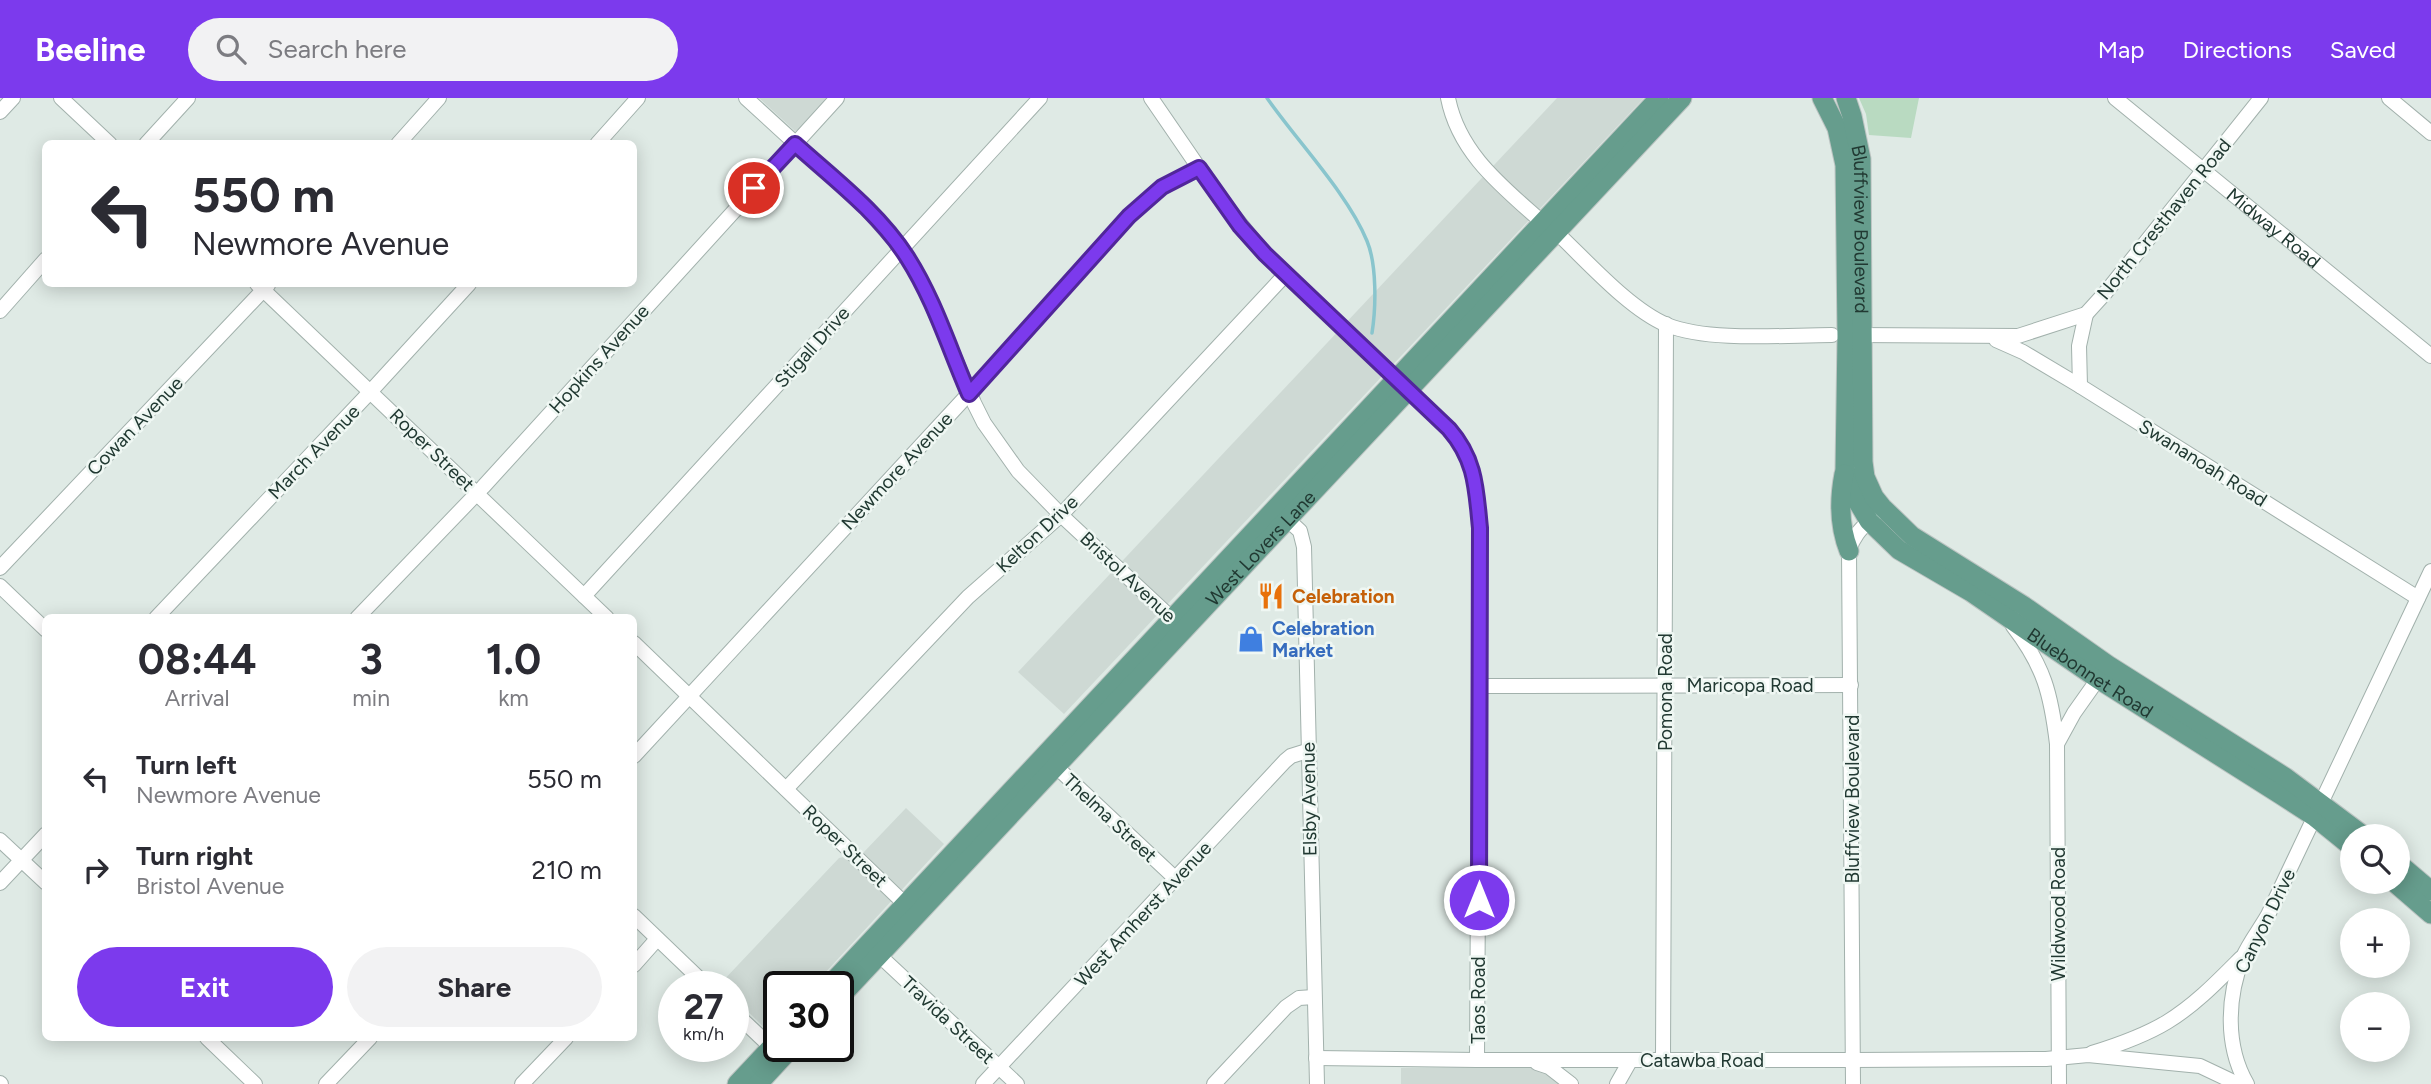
<!DOCTYPE html>
<html lang="en">
<head>
<meta charset="utf-8">
<style>
  body { margin:0; font-family:Figtree,sans-serif; background:#f2f2f3; color:#2b2b33; height:100vh; display:flex; flex-direction:column; font-size:26px; white-space:nowrap }
  * { box-sizing:border-box; margin:0 }
  p { font-size:23px; color:#7c7c81 }
  .icon { flex:none; width:38px; height:38px; fill:none; stroke:currentColor; stroke-width:2; stroke-linecap:round; stroke-linejoin:round }
  .map { position:relative; flex:1; overflow:hidden }
  .sheet { position:absolute; left:42px; top:516px; width:595px; height:427px; display:flex; flex-direction:column; background:#fff; border-radius:10px; box-shadow:0 4px 18px #0003 }
  .sheet>* { flex:none }
  .guide { position:absolute; left:42px; top:42px; width:595px; height:147px; border-radius:10px; box-shadow:0 4px 18px #0003; background:#fff; color:#2b2b33; overflow:hidden }
  .buttons { position:absolute; left:2340px; top:726px; display:grid; gap:14px }
  .buttons a { display:grid; place-items:center; width:70px; height:70px; border-radius:50%; background:#fff; box-shadow:0 4px 18px #0003; font-size:35px }
  .speed { position:absolute; left:658px; top:873px; display:flex; gap:14px; font-size:35px; font-weight:700; text-align:center }
  .speed>* { display:grid; place-content:center; width:91px; height:91px; border-radius:50%; background:#fff; box-shadow:0 4px 18px #0003; line-height:1 }
  .speed small { font-size:18px; font-weight:400 }
  .speed .limit { border:4px solid #111; border-radius:10px; background:#fff; color:#111 }
  .pin { position:absolute; display:grid; place-items:center; width:60px; height:60px; color:#fff; margin:-30px; border:4px solid #fff; border-radius:50%; box-shadow:0 2px 7px #0007 }
  .me { position:absolute; width:77px; margin:-38px; rotate:0deg; stroke-linejoin:round; filter:drop-shadow(0 0 5px #0008) }
  .turn { display:flex; align-items:center; gap:24px; height:147px; padding:0 35px; font-size:32px }
  .turn .icon { width:91px; height:91px; stroke-width:2.5 }
  .turn b { display:block; font-size:49px; line-height:60px }
  .eta { display:flex; justify-content:space-evenly; align-items:center; height:119px; text-align:center }
  .eta b { font-size:42px; font-weight:700; line-height:49px }
  .button { display:flex; gap:14px; margin-top:auto; padding:14px 35px }
  .button a { flex:1; height:80px; border-radius:42px; background:#7c3aed; color:#fff; font-size:28px; font-weight:700; line-height:80px; text-align:center }
  .button a+a { background:#f2f2f3; color:#2b2b33 }
  ul { padding:0; list-style:none }
  li { display:flex; align-items:center; gap:21px; height:91px; padding:0 35px }
  li div { flex:1 }
  li b { display:block; font-size:26px }
  li em { font-style:normal }
  header { display:flex; align-items:center; gap:42px; box-sizing:border-box; height:98px; padding:0 35px; background:#7c3aed; color:#fff }
  header strong { font-size:33px }
  nav { display:flex; gap:38px; margin-inline-start:auto; font-size:24px }
  .search { width:490px; height:63px; background:#f2f2f3; display:flex; align-items:center; gap:18px; box-sizing:border-box; padding:0 24px; border-radius:38px; color:#7c7c81; font-size:26px }
  .map>svg:first-child { display:block }
  .built { fill:#ced9d4 }
  .green { fill:#b9dac1 }
  .lines { fill:none; stroke-linecap:round; stroke-linejoin:round }
  .stream { stroke:#89c5cd; stroke-width:3.5 }
  .minor-casing { stroke:#a2b1ac; stroke-width:16 }
  .major-casing { stroke:#bcc4c2; stroke-width:21 }
  .minor { stroke:#fff; stroke-width:14 }
  .major { stroke:#669d8d; stroke-width:19 }
  .route-casing { stroke:#51269a; stroke-width:18 }
  .route { stroke:#7c3aed; stroke-width:12 }
  .labels { text-anchor:middle; dominant-baseline:central; stroke-width:5; stroke-linejoin:round; paint-order:stroke }
  .street-label { font-size:19px; fill:#213932; stroke:#eff7f3 }
  .food-label { font-size:19px; font-weight:bold; fill:#c56008; stroke:#eff7f3; text-anchor:start }
  .shop-label { font-size:19px; font-weight:bold; fill:#366cbe; stroke:#eff7f3; text-anchor:start }
</style>
</head>
<body>
<header>
<strong>Beeline</strong>
<div class="search"><svg class="icon" aria-label="search" viewBox="0 0 24 24"><circle cx="10" cy="10" r="6"/><path d="M15 15l6 6"/></svg>Search here</div>
<nav><a>Map</a><a>Directions</a><a>Saved</a></nav>
</header>
<div class="map">
<svg width="2431" height="986" viewBox="0 0 2431 986">
  <rect width="100%" height="100%" fill="#dfeae5"/>
  <!-- built -->
  <g class="built">
    <polygon points="759,0 831,0 803,31 795,33"/>
    <polygon points="1557,0 1644,0 1064,616 1018,574"/>
    <polygon points="906,710 944,746 812,889 779,889 779,924 769,934 733,899 733,889 723,889 720,886 839,760 863,755"/>
    <polygon points="1533,969 1551,976 1563,986 1401,986 1401,970"/>
  </g>
  <!-- green -->
  <polygon class="green" points="1859,0 1919,0 1911,40 1869,37 1866,16"/>
  <g class="lines">
    <!-- stream -->
    <path class="stream" d="M1267 0C1297 43 1348 96 1367 143 1377 167 1376 210 1372 235"/>
    <!-- minor casing -->
    <g class="minor-casing">
      <g id="minor">
        <polyline points="61,0 110,46"/>
        <polyline points="746,0 864,108 902,151 923,186 974,305 984,325 1018,373 1061,417 1179,527"/>
        <path d="M1151 0 1221 102 1265 156 1449 331C1476 362 1476 391 1480 430L1477 962"/>
        <path d="M1448 0C1459 56 1503 89 1543 125"/>
        <path id="s1" d="M2115 0 2431 258"/>
        <polyline points="2389,0 2431,35"/>
        <polyline points="0,14 13,0"/>
        <polyline points="146,46 188,0"/>
        <polyline points="398,46 439,0"/>
        <polyline points="597,46 638,0"/>
        <path d="M1556 134C1587 163 1629 211 1667 227 1709 244 1785 237 1832 237"/>
        <polyline points="257,186 607,520"/>
        <polyline points="0,213 46,161"/>
        <polyline points="1855,237 2018,238 2086,216 2106,194 2261,0"/>
        <polyline points="1996,242 2023,254 2080,288 2418,500"/>
        <polyline points="2080,288 2079,248 2086,216"/>
        <polyline points="1288,422 1300,433 1304,449 1317,986"/>
        <polyline points="0,470 268,187"/>
        <polyline points="0,488 46,532"/>
        <polyline points="584,498 1040,0"/>
        <polyline points="156,520 371,293 469,186"/>
        <polyline points="357,520 483,389 837,0"/>
        <path d="M2013 528C2044 568 2051 596 2057 646"/>
        <polyline points="634,545 905,806"/>
        <polyline points="1480,588 1851,587"/>
        <polyline points="634,658 975,289 1129,118 1162,89 1199,70"/>
        <polyline points="1050,663 1176,781"/>
        <polyline points="786,691 968,499 1061,417 1285,177"/>
        <polyline points="0,742 46,785"/>
        <polyline points="0,785 46,736"/>
        <polyline points="634,818 708,889"/>
        <polyline points="880,858 1017,986"/>
        <polyline points="634,867 657,841"/>
        <polyline points="733,913 771,949"/>
        <polyline points="207,940 255,986"/>
        <path d="M2092 955C2118 947 2144 938 2167 924 2195 907 2218 883 2241 860"/>
        <polyline points="1316,960 1477,962 1853,962 2046,961 2088,957 2200,968 2238,986"/>
        <polyline points="1663,962 1666,226"/>
        <polyline points="1537,965 1549,969 1571,986"/>
        <polyline points="0,985 1,986"/>
        <polyline points="326,986 370,940"/>
        <polyline points="522,986 566,940"/>
        <polyline points="983,986 1285,663 1291,658 1307,653"/>
        <polyline points="1214,986 1286,909 1299,900 1314,899"/>
        <polyline points="1617,986 1630,963"/>
        <path d="M1853 986 1849 453C1853 437 1863 429 1874 418"/>
        <polyline points="2059,986 2057,646 2074,615 2103,574"/>
        <path d="M2247 986C2225 948 2227 899 2243 859 2249 845 2260 831 2268 817L2431 473"/>
      </g>
    </g>
    <!-- major casing -->
    <g class="major-casing">
      <g id="major">
        <path id="s2" d="M1822 0 1837 30 1845 67 1847 238 1845 371 1856 401 1869 423 1899 452 1971 494 2098 581 2281 697 2315 719 2352 749"/>
        <path id="s3" d="M1846 0 1852 18 1861 61 1863 364 1865 379 1874 399 1882 409 1912 438 2024 508 2108 567 2285 679 2364 738"/>
        <path d="M1844 376C1839 402 1839 428 1849 453"/>
        <polyline points="2398,765 2431,793"/>
        <polyline points="2394,784 2431,816"/>
        <polyline points="828,889 1659,0"/>
        <path id="s4" d="M838 901 1682 0"/>
        <polyline points="737,986 779,941"/>
        <polyline points="758,986 793,948"/>
      </g>
    </g>
    <!-- minor -->
    <use href="#minor" class="minor"/>
    <!-- major -->
    <use href="#major" class="major"/>
  </g>
  <g class="lines">
    <!-- route casing -->
    <g class="route-casing">
      <path id="route" d="M754 90 795 46C834 81 878 114 907 159 934 201 949 250 969 296L1129 118 1162 89 1199 70 1240 128 1265 156 1449 331C1476 362 1476 391 1480 430L1479 802"/>
    </g>
    <!-- route -->
    <use href="#route" class="route"/>
  </g>
  <!-- icons -->
  <defs>
    <g id="restaurant-bare" transform="scale(2.1)"><path d="M-5-6h1v4h1v-4h1v4h1v-4h1v5L-1.5 .5V6h-2V.5L-5-1ZM5-6V6H3V1.5H1.5Q1.5-4 5-6Z" fill="#e8710a" stroke="#eff7f3" stroke-width="2.5" paint-order="stroke"/></g>
    <g id="shop-bare" transform="scale(2.1)"><path d="M-5-2.5h2.3a2.7 3.5 0 0 1 5.4 0H5L5.5 6h-11ZM-1.5-2.5h3a1.5 2.3 0 0 0-3 0Z" fill="#3f7fe0" stroke="#eff7f3" stroke-width="2.5" paint-order="stroke"/></g>
  </defs>
  <g fill-rule="evenodd">
    <use href="#restaurant-bare" x="1271" y="498"/>
    <use href="#shop-bare" x="1251" y="541"/>
  </g>
  <g class="labels">
    <!-- street labels -->
    <g class="street-label">
      <text transform="translate(2164 121) rotate(-51)">North Cresthaven Road</text>
      <text stroke="none"><textPath href="#s1" startOffset="205">Midway Road</textPath></text>
      <text stroke="none"><textPath href="#s3" startOffset="133">Bluffview Boulevard</textPath></text>
      <text transform="translate(812 249) rotate(-48)">Stigall Drive</text>
      <text transform="translate(599 261) rotate(-48)">Hopkins Avenue</text>
      <text transform="translate(135 328) rotate(-46)">Cowan Avenue</text>
      <text transform="translate(432 352) rotate(44)">Roper Street</text>
      <text transform="translate(314 354) rotate(-46)">March Avenue</text>
      <text transform="translate(2203 365) rotate(32)">Swananoah Road</text>
      <text transform="translate(897 373) rotate(-47)">Newmore Avenue</text>
      <text transform="translate(1037 436) rotate(-43)">Kelton Drive</text>
      <text stroke="none"><textPath href="#s4" startOffset="618">West Lovers Lane</textPath></text>
      <text transform="translate(1128 479) rotate(43)">Bristol Avenue</text>
      <text stroke="none"><textPath href="#s2" startOffset="702">Bluebonnet Road</textPath></text>
      <text x="1750" y="587">Maricopa Road</text>
      <text transform="translate(1665 594) rotate(-90)">Pomona Road</text>
      <text transform="translate(1309 701) rotate(-91)">Elsby Avenue</text>
      <text transform="translate(1852 701) rotate(-90)">Bluffview Boulevard</text>
      <text transform="translate(1110 720) rotate(43)">Thelma Street</text>
      <text transform="translate(845 748) rotate(44)">Roper Street</text>
      <text transform="translate(1143 816) rotate(-47)">West Amherst Avenue</text>
      <text transform="translate(2058 816) rotate(-90)">Wildwood Road</text>
      <text transform="translate(2265 823) rotate(-64)">Canyon Drive</text>
      <text transform="translate(1478 902) rotate(-90)">Taos Road</text>
      <text transform="translate(948 922) rotate(43)">Travida Street</text>
      <text x="1702" y="962">Catawba Road</text>
    </g>
    <!-- food labels -->
    <g class="food-label">
      <text x="1292" y="498">Celebration</text>
    </g>
    <!-- shop labels -->
    <g class="shop-label">
      <text x="1272" y="530">Celebration<tspan x="1272" dy="22">Market</tspan></text>
    </g>
  </g>
</svg>
<div class="buttons">
<a><svg class="icon" aria-label="search" viewBox="0 0 24 24"><circle cx="10" cy="10" r="6"/><path d="M15 15l6 6"/></svg></a>
<a>+</a>
<a>−</a>
</div>
<div class="speed"><div>27<small>km/h</small></div><div class="limit">30</div></div>
<div class="pin" style="left:754px;top:90px;background:#d93025"><svg class="icon" aria-label="arrive" viewBox="0 0 24 24"><path d="M6 21V4h12l-3 4 3 4H6"/></svg></div>
<svg class="me" style="left:1479px;top:802px" viewBox="-20 -20 40 40"><circle r="17" fill="#7c3aed" stroke="#fff" stroke-width="3"/><path d="M0-11L8 9 0 5-8 9z" fill="#fff"/></svg>
<div class="guide">
<div class="turn"><svg class="icon" aria-label="left" viewBox="0 0 24 24"><path d="M17 20v-9H6M10 6l-5 5 5 5"/></svg><div><b>550 m</b>Newmore Avenue</div></div>
</div>
<section class="sheet">
<div class="eta">
<div><b>08:44</b><p>Arrival</p></div>
<div><b>3</b><p>min</p></div>
<div><b>1.0</b><p>km</p></div>
</div>
<ul>
<li><svg class="icon" aria-label="left" viewBox="0 0 24 24"><path d="M17 20v-9H6M10 6l-5 5 5 5"/></svg><div><b>Turn left</b><p>Newmore Avenue</p></div><em>550 m</em></li>
<li><svg class="icon" aria-label="right" viewBox="0 0 24 24"><path d="M7 20v-9h11M14 6l5 5-5 5"/></svg><div><b>Turn right</b><p>Bristol Avenue</p></div><em>210 m</em></li>
</ul>
<div class="button"><a>Exit</a><a>Share</a></div>
</section>
</div>
</body>
</html>
